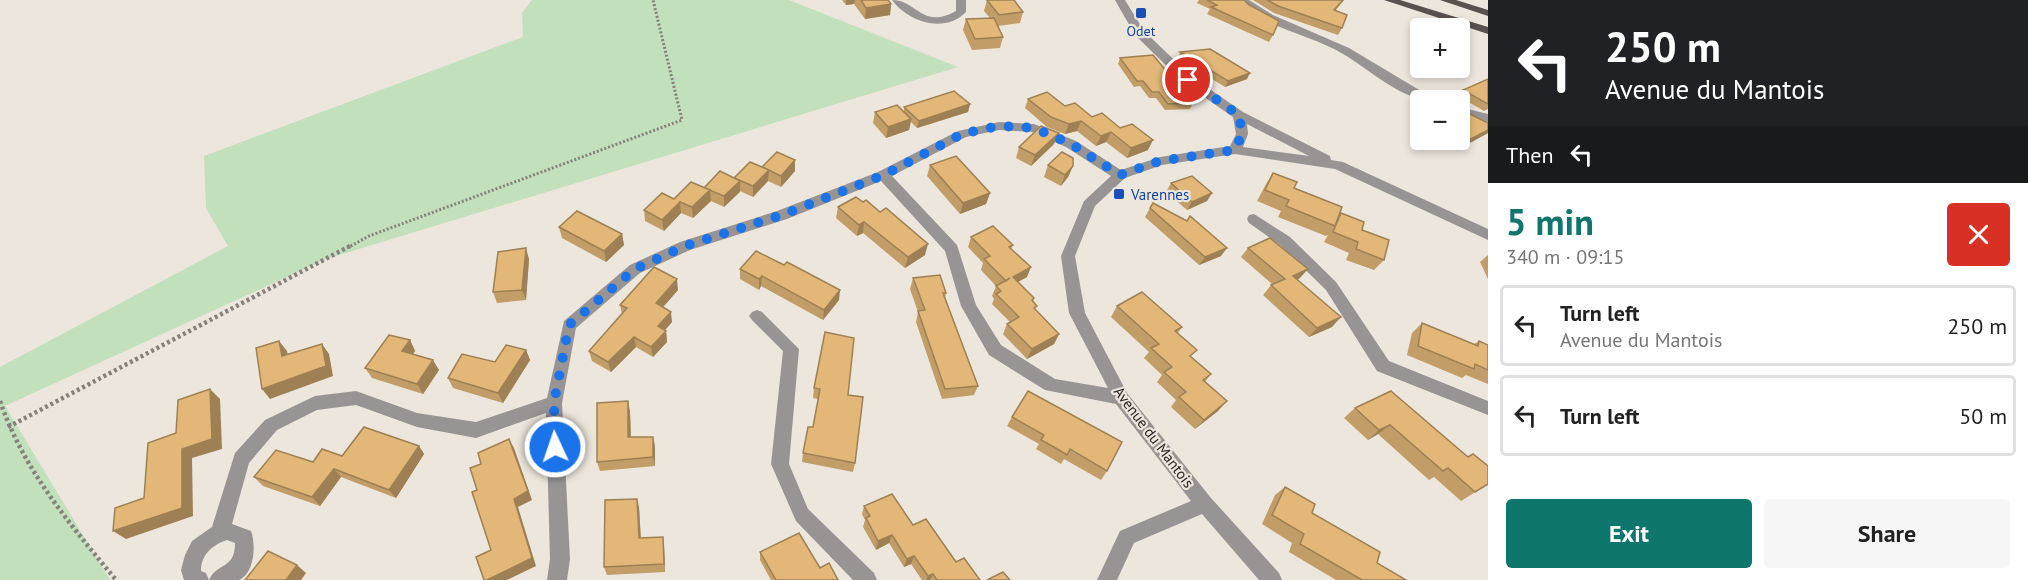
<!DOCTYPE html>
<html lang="en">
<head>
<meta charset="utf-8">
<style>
  body { margin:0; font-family:"PT Sans",sans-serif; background:#f6f6f6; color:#222; height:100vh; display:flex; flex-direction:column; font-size:22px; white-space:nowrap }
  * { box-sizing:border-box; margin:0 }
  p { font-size:20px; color:#767676 }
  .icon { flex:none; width:33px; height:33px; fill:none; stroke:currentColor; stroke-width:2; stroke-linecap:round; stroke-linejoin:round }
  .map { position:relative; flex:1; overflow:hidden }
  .drawer { display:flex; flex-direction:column; background:#fff; width:540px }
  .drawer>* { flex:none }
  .top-card { background:#202124; color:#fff; overflow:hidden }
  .controls { position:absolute; left:1410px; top:18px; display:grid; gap:12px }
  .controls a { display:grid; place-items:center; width:60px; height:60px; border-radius:6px; background:#fff; box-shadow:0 3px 9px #0003; font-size:30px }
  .pin { position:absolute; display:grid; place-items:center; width:51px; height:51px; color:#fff; margin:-26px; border:3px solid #fff; border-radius:50%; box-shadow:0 2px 6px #0007 }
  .me { position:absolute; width:66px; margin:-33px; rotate:357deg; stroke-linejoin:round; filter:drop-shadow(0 0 4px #0008) }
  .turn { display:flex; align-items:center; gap:21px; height:126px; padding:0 18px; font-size:27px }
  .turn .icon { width:78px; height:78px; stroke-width:2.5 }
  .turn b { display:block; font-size:42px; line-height:51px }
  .then { display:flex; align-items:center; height:57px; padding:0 18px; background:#0003; gap:12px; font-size:22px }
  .round { display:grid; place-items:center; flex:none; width:63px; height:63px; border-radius:6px; background:#f6f6f6 }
  .overview { display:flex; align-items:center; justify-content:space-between; height:102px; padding:0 18px }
  h1 { font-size:36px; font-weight:700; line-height:45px; color:#0f766e }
  .cta { display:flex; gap:12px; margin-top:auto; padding:12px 18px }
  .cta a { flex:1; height:69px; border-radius:6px; background:#0f766e; color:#fff; font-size:24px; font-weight:700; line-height:69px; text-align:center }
  .cta a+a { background:#f6f6f6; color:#222 }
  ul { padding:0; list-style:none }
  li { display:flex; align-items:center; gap:18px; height:81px; margin:0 12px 9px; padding:0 6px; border:3px solid #e0e0e0; border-radius:6px }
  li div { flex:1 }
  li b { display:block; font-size:22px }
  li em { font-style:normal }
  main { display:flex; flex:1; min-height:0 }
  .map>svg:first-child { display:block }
  .green { fill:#c1e0bb }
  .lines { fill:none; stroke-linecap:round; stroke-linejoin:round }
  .path-far1 { stroke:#85817b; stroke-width:3; stroke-dasharray:2 2; stroke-linecap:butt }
  .path { stroke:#85817b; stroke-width:4.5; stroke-dasharray:3 3; stroke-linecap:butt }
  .minor { fill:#999494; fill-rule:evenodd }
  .major { fill:#595050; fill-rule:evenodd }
  .wall { fill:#c29d67 }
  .shaded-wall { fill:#9e8054 }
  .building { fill:#e2b778; stroke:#9e8054; stroke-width:1.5 }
  .route { stroke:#1a73e8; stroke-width:10; stroke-dasharray:0 18 }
  .transit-dot { fill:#1a4fb4; stroke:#ede6dd; stroke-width:2 }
  .labels { text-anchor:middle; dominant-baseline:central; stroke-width:4.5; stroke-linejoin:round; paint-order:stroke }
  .far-transit-label { font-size:14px; fill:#164399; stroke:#ede6dd }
  .transit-label { font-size:15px; fill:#164399; stroke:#ede6dd; text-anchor:start }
  .street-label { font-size:15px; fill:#292623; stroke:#ede6dd }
</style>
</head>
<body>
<main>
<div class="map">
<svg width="1488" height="580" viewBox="0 0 1488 580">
  <rect width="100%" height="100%" fill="#ede6dd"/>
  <!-- green -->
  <polygon class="green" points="532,0 789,0 958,67 326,259 5,406 110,580 0,580 0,367 228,246 206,208 204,156 523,37 522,13"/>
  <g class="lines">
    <!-- path-far1 -->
    <polyline class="path-far1" points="347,248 369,236 682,120 653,0"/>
    <!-- path -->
    <g class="path">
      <path d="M0 401C24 471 70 524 116 580"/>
      <polyline points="8,427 350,246"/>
    </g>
    <!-- minor -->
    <g class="minor">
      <path d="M892 0C917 0 922 30 956 11V0H966V12C945 34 908 22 892 0Z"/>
      <path d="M1115 0H1125L1144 31 1192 77 1243 112 1330 156 1331 160 1343 162 1488 229V240L1335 169 1235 154 1162 165 1125 178 1095 206 1075 256 1085 313 1127 393 1211 498 1279 573 1282 580H1259L1202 514 1134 543 1117 580H1097L1120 531 1191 501 1116 404 1045 390 989 355 961 306 945 251 881 181 787 219 690 250 640 273 576 328 562 403 570 559 567 580H547L550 559 546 413 476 438 417 427 356 405 317 410 277 430 249 463 232 524 251 531C256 544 255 573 239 580 231 580 217 580 209 580 217 562 235 570 235 543L227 540C212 545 201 555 201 571L206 573 209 580H184L181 570 185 555 192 541 212 527 235 453 265 420 315 396 356 391 417 413 476 422 547 398 564 321 630 265 680 242 777 211 878 172 958 131 999 122 1034 124 1076 141 1121 170 1160 157 1230 146 1236 134 1233 117 1184 83 1135 35ZM1247 124 1309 156 1243 147 1248 134ZM999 130 1032 132 1066 147 1111 176 1084 201 1061 256 1069 313 1108 388 1055 379 1001 345 976 305 957 245 892 176 966 137Z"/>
      <path d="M1236 0H1249L1273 15 1349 48 1436 100C1406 104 1369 69 1343 54 1310 34 1263 28 1236 0Z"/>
      <polygon points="1460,107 1488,114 1488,122 1460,115"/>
      <polygon points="1254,214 1290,237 1336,282 1389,361 1488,401 1488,415 1377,371 1326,290 1280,245 1249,223 1247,219 1249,215"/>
      <polygon points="757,310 762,312 799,349 789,464 808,509 874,573 877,580 853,580 796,521 771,464 783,351 752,320 749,316 752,312"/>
    </g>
    <!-- major -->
    <g class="major">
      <polygon points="1384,0 1400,0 1488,27 1488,34"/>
      <polygon points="1440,0 1456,0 1488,10 1488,16"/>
    </g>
  </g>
  <!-- wall -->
  <g class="wall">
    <polygon points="842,0 888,0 891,4 890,15 865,19 854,4 846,5"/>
    <polygon points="987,0 1023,12 1020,23 998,26 1003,37 1000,48 972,50 963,30 966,19 990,18 984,11"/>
    <polygon points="1199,0 1244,0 1273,35 1269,42 1207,14 1210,9 1197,3"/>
    <polygon points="1253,0 1344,0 1336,10 1342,28 1338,35 1274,13"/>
    <polygon points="1180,52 1247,79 1225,87 1178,58"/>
    <polygon points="1120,58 1193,103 1190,109 1165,110 1156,98 1149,98 1140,86 1134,87 1118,64"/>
    <polygon points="1488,79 1488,109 1484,111 1458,96 1463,90"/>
    <polygon points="1028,99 1065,106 1092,117 1148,150 1127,158 1106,142 1096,146 1077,131 1065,134 1047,127 1025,108"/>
    <polygon points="970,104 968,112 917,128 911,122 909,130 886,138 873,123 875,112 904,111 904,107"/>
    <polygon points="1460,108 1464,111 1488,123 1488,133 1466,145 1457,140 1460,140"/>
    <polygon points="1054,144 1031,166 1016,158 1019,147"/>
    <polygon points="795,160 795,171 781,187 768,181 753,197 740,191 724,207 711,201 693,218 681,213 664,231 645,221 644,210 704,188 762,167"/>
    <polygon points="930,165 990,193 986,204 960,214 927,176"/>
    <polygon points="1048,165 1073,166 1068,177 1061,186 1044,177"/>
    <polygon points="1273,173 1294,188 1338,217 1341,213 1362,230 1384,260 1374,270 1346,260 1349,253 1324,242 1328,235 1326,236 1278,217 1281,211 1257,201 1266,184"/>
    <polygon points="1171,183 1212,193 1207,201 1187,210 1166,192"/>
    <polygon points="838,207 925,255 905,268 863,233 857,236 836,218"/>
    <polygon points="1150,208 1221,256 1199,265 1145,217"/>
    <polygon points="559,227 622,234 624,245 606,262 562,238"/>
    <polygon points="971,237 1013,245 1011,249 1027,277 1018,282 1034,298 1033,301 1036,310 1059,334 1054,344 1027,359 1003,334 1007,324 1010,322 992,304 994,299 992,296 996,286 981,270 983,263 968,247"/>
    <polygon points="1248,248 1300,278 1297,280 1332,327 1309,337 1263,295 1272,284 1241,257"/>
    <polygon points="1488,255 1488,279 1480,262"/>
    <polygon points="529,259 526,300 497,303 493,292"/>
    <polygon points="740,269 839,300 823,320 761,286 759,290 740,279"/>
    <polygon points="913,278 946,293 945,298 978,386 974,395 942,399 916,322 918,312 910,289"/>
    <polygon points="678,290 663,307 672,322 665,330 666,331 667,342 653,357 636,347 611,372 592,361 589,351 622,314 620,305"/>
    <polygon points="1117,306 1182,327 1178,333 1191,357 1211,374 1205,382 1218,411 1195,429 1171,407 1176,400 1157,382 1162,375 1144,358 1149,352 1111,317"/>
    <polygon points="1422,323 1474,344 1479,341 1488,345 1488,384 1466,375 1462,378 1407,355 1412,333"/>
    <polygon points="410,340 415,351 413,354 439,370 423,394 372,378 365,368"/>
    <polygon points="526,350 530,360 503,403 453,388 448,378 495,362"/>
    <polygon points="814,388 848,395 855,463 853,472 802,462 803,453 813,427 818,399 813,398"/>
    <polygon points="1391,391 1488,484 1461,501 1434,477 1429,480 1378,434 1368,440 1344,418 1355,408"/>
    <polygon points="630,411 631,437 655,446 655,466 600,471 597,462"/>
    <polygon points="1012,417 1107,471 1101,480 1064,459 1061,464 1036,449 1039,444 1007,426"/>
    <polygon points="419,446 424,454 396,498 341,477 320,506 263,486 254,477 313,462 342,456"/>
    <polygon points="1285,487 1312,513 1377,563 1406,580 1336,580 1289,552 1292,543 1262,524 1275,495"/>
    <polygon points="864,506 913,525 980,580 922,580 911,564 904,567 889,543 876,550 863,527 865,520 862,514"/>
    <polygon points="639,507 641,538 664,545 665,572 607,575 604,567"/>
    <polygon points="760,552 820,568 838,580 771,580 760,560"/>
  </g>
  <!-- shaded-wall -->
  <g class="shaded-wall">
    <polygon points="846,0 855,0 854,4 846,5"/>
    <polygon points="891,4 890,15 865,19 866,8"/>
    <polygon points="1250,73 1247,79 1225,87 1228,81"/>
    <polygon points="970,104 968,112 917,128 919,121"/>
    <polygon points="911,119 909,130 886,138 888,127"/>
    <polygon points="1081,121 1077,131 1065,134 1069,124"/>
    <polygon points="1488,130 1488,133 1466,145 1471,139"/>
    <polygon points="1111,132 1106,142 1096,146 1101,136"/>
    <polygon points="1059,133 1054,144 1031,166 1035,155"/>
    <polygon points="1153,140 1148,150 1127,158 1131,148"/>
    <polygon points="795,160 795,171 781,187 781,176"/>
    <polygon points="1073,166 1068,177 1061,186 1065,175"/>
    <polygon points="769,170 768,181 753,197 753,186"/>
    <polygon points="740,181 740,192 724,207 724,196"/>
    <polygon points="710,190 711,201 693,218 692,207"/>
    <polygon points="990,193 986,204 960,214 963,203"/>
    <polygon points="1212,193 1207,201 1187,210 1192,202"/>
    <polygon points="680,202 681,213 664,231 662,220"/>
    <polygon points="864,222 863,233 857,236 859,225"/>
    <polygon points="622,234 624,245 606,262 604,251"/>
    <polygon points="928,244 925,255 905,268 908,257"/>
    <polygon points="526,248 529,259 526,300 522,290"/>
    <polygon points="1227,248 1221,256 1199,265 1205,257"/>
    <polygon points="1031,267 1027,277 1009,287 1013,277"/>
    <polygon points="1308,269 1300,278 1285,286 1293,276"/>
    <polygon points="762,276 761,286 759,290 759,279"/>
    <polygon points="677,279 678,290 657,314 656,303"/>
    <polygon points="840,290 839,300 823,320 824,310"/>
    <polygon points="671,312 672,322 659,337 658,326"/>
    <polygon points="1341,317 1332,327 1309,337 1317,328"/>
    <polygon points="666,331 667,342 653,357 651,347"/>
    <polygon points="1059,334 1054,344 1027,359 1032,349"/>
    <polygon points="634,337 636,347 611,372 608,362"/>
    <polygon points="410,340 415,351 408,361 402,351"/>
    <polygon points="279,341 287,351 290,366 282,356"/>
    <polygon points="322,344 329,354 333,376 270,399 262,389"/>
    <polygon points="526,350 530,360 503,403 498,393"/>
    <polygon points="433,360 439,370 423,394 417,384"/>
    <polygon points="210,389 220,399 222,449 192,458 193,516 126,539 113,531 182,508 182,449"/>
    <polygon points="628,401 630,411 631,447 628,437"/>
    <polygon points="1227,401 1218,411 1195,429 1204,420"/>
    <polygon points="1390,425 1378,434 1368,440 1379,430"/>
    <polygon points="653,437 655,446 655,466 653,457"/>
    <polygon points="509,439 514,448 532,500 518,507 536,566 507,580 487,580 514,499"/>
    <polygon points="419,446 424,454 396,498 389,490"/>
    <polygon points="334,469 341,477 320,506 312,497"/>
    <polygon points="637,499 639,507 641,546 639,538"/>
    <polygon points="892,535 889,543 876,550 878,541"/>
    <polygon points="663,537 664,545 665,572 664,564"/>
    <polygon points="914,556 911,564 904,567 907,559"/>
    <polygon points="297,565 306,573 301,580 286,580"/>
    <polygon points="933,574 930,580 926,580 928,576"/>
  </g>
  <!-- building -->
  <g class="building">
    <polygon points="861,0 888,0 891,4 866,8"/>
    <polygon points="987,0 1014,0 1023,12 999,15"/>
    <polygon points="1207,0 1244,0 1249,5 1279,21 1273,35 1211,7 1217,5"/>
    <polygon points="1267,0 1343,0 1334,10 1347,15 1342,28 1278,6"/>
    <polygon points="994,18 1003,37 975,39 966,19"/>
    <polygon points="1210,49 1250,73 1228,81 1180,52"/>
    <polygon points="1153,55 1193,103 1168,104 1159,92 1152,92 1143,81 1137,81 1120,58"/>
    <polygon points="1488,79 1488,104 1463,90"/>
    <polygon points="954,91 970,104 919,121 904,107"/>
    <polygon points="1047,92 1065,106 1075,103 1092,117 1102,113 1120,128 1132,124 1153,140 1131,148 1111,132 1101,136 1081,121 1069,124 1051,117 1028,99"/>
    <polygon points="897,105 911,119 888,127 875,112"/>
    <polygon points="1460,108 1464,111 1488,123 1488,130 1471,139 1460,132"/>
    <polygon points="1041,126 1059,133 1035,155 1019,147"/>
    <polygon points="777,152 795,160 781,176 762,167"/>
    <polygon points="1062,152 1073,158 1073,166 1065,175 1048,165"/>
    <polygon points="956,156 990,193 963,203 930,165"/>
    <polygon points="750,162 769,170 753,186 734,178"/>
    <polygon points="720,171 740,181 724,196 704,188"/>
    <polygon points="1273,173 1297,182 1294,188 1342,207 1335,226 1286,206 1289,200 1265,190"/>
    <polygon points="1192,176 1212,193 1192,202 1171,183"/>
    <polygon points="691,182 710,190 692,207 680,202 662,220 644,210 662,193 674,199"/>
    <polygon points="856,197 863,202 866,200 880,212 886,208 928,244 908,257 864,222 859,225 838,207"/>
    <polygon points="1153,203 1187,221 1190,216 1227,248 1205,257 1150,208"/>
    <polygon points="577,211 622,234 604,251 559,227"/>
    <polygon points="1341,213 1364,222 1362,230 1389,240 1384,260 1356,249 1358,242 1333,232"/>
    <polygon points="993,226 1013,245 1009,247 1031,267 1013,277 1034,298 1032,300 1037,306 1034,308 1059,334 1032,349 1007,324 1019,317 996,294 1001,291 996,286 1010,278 1006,281 984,259 990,256 971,237"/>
    <polygon points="1270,238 1308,269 1293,276 1341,317 1317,328 1271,285 1285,279 1248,248"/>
    <polygon points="526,248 522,290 493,292 498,252"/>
    <polygon points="756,251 784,265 787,262 840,290 824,310 762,276 759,279 740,269"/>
    <polygon points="654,267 677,279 656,303 671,312 658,326 666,331 651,347 634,337 608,362 589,351 627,308 620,305"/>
    <polygon points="940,275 946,293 943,293 978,386 945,389 918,311 925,310 913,278"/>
    <polygon points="1142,292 1182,327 1175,331 1197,350 1190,356 1211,374 1203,380 1227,401 1204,420 1179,397 1186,392 1164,372 1172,367 1151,348 1159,344 1117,306"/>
    <polygon points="1422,323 1478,346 1479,341 1488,345 1488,370 1475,364 1474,369 1418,346"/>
    <polygon points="825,332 854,338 848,395 863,397 855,463 803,453 808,427 813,427 820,389 814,388"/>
    <polygon points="389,335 410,340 402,351 433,360 417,384 365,368"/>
    <polygon points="279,341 282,356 322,344 326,366 262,389 256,348"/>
    <polygon points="506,345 526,350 498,393 448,378 462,354 495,362"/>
    <polygon points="210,389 212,439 182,449 182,508 113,531 115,508 144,498 148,443 176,433 178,400"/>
    <polygon points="1028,391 1122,442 1107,471 1070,449 1067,455 1054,447 1041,440 1044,435 1012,417"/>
    <polygon points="1391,391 1468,457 1473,454 1488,466 1488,484 1475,492 1448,468 1443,471 1390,425 1379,430 1355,408"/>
    <polygon points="628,401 628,437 653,437 653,457 597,462 597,403"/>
    <polygon points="364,427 419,446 389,490 334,469 312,497 254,477 276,450 313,462 322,449 342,456"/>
    <polygon points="509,439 528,491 514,499 532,558 487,580 484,580 476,557 491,550 472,492 477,490 470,468 481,464 478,453"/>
    <polygon points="1285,487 1315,504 1312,513 1380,552 1377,563 1406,580 1362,580 1300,544 1304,534 1272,515"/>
    <polygon points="892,494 913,525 926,519 956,562 964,558 980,580 937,580 933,574 928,576 914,556 907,559 892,535 878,541 866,518 870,516 864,506"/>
    <polygon points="637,499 639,538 663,537 664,564 604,567 605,500"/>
    <polygon points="799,533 820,568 829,563 838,580 776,580 760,552"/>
    <polygon points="268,551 297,565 286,580 245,580"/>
    <polygon points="1003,572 1010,580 987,580"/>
  </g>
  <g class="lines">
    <!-- route -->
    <polyline class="route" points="555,447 554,403 569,325 635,269 685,246 782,215 884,175 962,134 999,126 1034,128 1071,144 1120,175 1160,161 1235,150 1242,134 1239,115 1188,80"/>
  </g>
  <!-- markers -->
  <g class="transit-dot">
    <rect x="1135" y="7" width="12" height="12" rx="3"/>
    <rect x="1113" y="188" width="12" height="12" rx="3"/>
  </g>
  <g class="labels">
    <!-- far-transit labels -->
    <g class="far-transit-label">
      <text x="1141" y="31">Odet</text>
    </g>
    <!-- transit labels -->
    <g class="transit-label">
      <text x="1131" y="194">Varennes</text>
    </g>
    <!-- street labels -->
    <g class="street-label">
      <text transform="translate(1154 437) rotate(53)">Avenue du Mantois</text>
    </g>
  </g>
</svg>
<div class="controls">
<a>+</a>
<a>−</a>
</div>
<div class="pin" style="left:1188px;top:80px;background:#d93025"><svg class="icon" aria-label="arrive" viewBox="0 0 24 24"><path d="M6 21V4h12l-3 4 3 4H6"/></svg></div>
<svg class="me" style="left:555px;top:447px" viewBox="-20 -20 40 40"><circle r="17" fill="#1a73e8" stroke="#fff" stroke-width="3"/><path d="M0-11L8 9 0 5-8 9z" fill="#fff"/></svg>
</div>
<section class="drawer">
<div class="top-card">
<div class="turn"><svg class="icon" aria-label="left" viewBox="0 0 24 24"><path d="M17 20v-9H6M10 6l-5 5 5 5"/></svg><div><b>250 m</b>Avenue du Mantois</div></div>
<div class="then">Then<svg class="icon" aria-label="left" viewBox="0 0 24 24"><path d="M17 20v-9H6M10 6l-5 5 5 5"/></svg></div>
</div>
<div class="overview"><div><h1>5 min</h1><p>340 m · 09:15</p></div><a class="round" style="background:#d93025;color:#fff"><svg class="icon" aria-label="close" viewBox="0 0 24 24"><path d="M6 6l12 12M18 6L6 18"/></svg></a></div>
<ul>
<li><svg class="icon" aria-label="left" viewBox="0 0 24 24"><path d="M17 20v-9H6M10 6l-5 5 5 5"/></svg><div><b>Turn left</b><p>Avenue du Mantois</p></div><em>250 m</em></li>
<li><svg class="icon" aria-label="left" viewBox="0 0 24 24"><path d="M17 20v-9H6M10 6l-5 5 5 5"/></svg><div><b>Turn left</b></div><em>50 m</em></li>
</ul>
<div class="cta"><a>Exit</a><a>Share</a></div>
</section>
</main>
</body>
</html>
